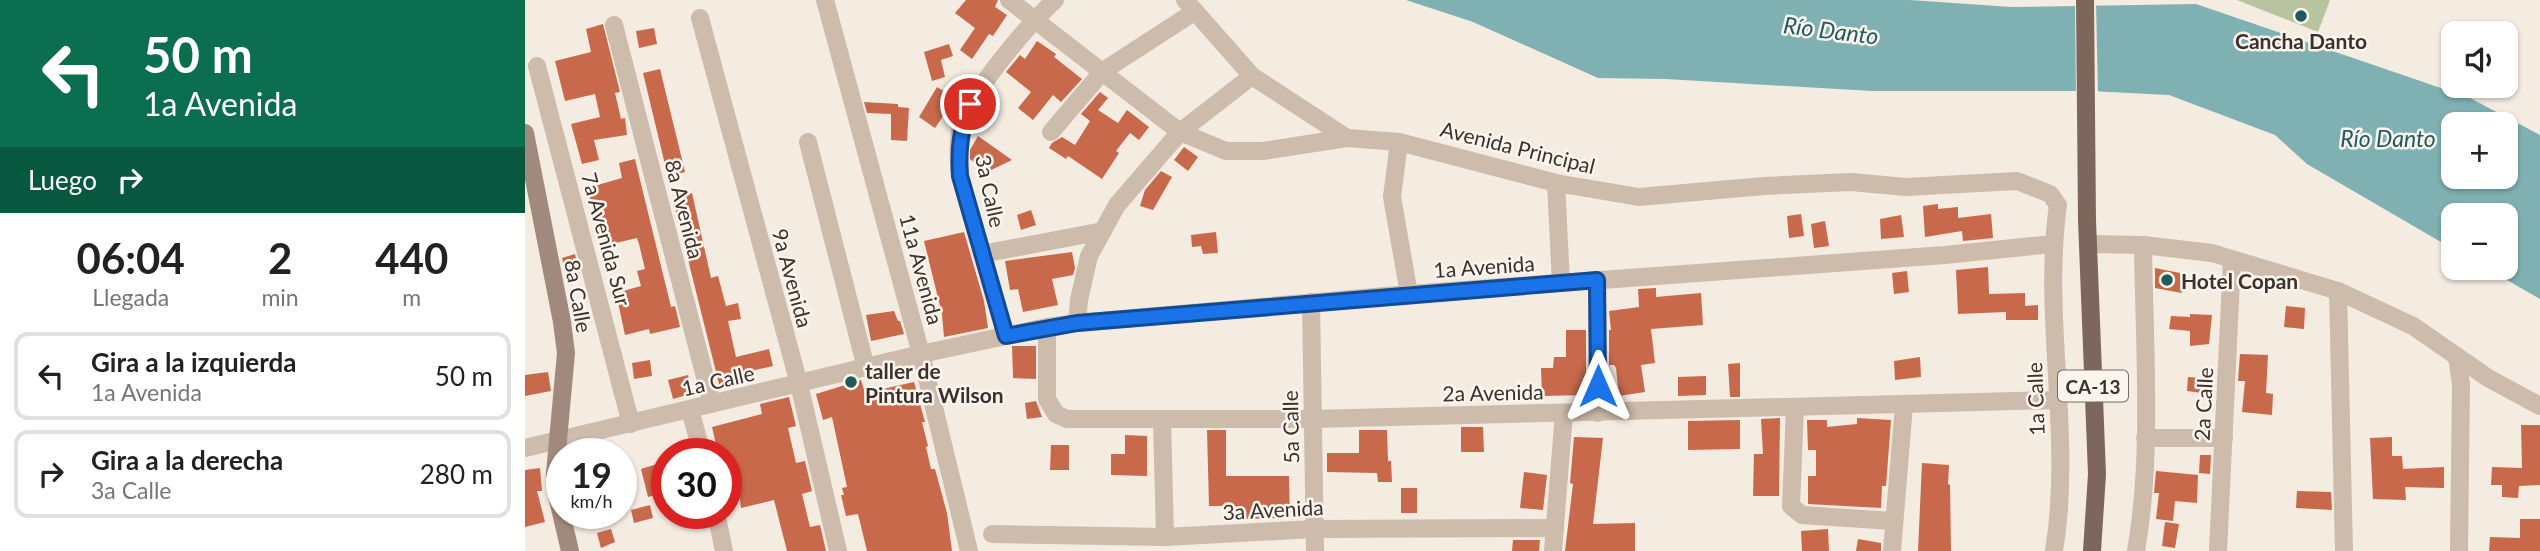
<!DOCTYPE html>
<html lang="es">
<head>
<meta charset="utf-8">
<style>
  body { margin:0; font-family:Lato,sans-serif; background:#f2f2f2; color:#222; height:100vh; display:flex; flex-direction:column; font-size:26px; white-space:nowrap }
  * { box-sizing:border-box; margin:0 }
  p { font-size:23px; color:#767676 }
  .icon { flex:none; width:38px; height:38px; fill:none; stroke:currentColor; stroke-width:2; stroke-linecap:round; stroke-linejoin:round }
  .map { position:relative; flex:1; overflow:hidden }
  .side { display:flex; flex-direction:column; background:#fff; width:525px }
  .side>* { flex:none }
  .banner { background:#0b6e4f; color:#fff; overflow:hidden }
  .controls { position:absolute; left:1916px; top:21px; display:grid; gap:14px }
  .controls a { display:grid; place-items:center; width:77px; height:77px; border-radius:14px; background:#fff; box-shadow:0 2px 5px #0004; font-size:35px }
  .speed { position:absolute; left:21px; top:438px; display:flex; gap:14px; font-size:35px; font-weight:700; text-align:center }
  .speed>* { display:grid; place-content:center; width:91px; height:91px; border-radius:50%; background:#fff; box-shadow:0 2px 5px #0004; line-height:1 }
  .speed small { font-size:18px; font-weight:400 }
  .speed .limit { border:10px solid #d22; background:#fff; color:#111 }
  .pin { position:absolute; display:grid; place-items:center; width:60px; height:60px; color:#fff; margin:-30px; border:4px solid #fff; border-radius:50%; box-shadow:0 2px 7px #0007 }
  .me { position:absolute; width:77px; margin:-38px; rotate:0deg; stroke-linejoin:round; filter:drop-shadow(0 0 5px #0008) }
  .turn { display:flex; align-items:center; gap:24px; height:147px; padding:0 28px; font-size:32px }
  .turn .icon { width:91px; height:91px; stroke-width:2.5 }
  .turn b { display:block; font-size:49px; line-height:60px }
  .then { display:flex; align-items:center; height:66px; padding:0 28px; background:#0003; gap:14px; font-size:26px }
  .eta { display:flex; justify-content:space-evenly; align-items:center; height:119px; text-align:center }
  .eta b { font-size:42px; font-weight:700; line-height:49px }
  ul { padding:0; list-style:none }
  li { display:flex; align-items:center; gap:21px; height:88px; margin:0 14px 10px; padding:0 14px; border:4px solid #e0e0e0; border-radius:14px }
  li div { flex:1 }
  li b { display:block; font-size:26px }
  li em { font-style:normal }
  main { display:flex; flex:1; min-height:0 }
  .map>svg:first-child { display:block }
  .green { fill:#b8c4a0 }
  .water { fill:#7fb0b2; fill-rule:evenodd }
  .pier { fill:#f4ebe1 }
  .building { fill:#c8694b }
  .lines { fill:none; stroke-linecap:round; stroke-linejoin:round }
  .street { stroke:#cdbbac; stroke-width:18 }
  .secondary { stroke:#a18a7d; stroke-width:18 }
  .primary { stroke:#7d675c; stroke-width:18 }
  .route-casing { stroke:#114b97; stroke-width:18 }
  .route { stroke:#1a73e8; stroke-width:12 }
  .poi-dot { fill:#1f5a5e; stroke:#fbf5ee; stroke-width:2.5 }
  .labels { text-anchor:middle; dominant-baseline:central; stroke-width:5; stroke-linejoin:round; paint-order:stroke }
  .shield { fill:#fbf5ee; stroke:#756b66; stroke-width:2 }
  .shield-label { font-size:19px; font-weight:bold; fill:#3b302b }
  .poi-label { font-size:21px; font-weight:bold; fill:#3b302b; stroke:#fbf5ee; text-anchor:start }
  .street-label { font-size:21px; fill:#3b302b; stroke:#fbf5ee }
  .water-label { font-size:23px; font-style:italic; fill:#1f5a5e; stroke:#fbf5ee }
</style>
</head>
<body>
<main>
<section class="side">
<div class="banner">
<div class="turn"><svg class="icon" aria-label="left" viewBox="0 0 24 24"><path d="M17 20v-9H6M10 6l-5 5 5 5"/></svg><div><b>50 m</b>1a Avenida</div></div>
<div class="then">Luego<svg class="icon" aria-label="right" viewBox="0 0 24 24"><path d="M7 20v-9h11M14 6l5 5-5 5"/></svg></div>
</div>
<div class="eta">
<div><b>06:04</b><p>Llegada</p></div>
<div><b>2</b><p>min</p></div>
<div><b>440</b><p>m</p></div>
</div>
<ul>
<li><svg class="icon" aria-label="left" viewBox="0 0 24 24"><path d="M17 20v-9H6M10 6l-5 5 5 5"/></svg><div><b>Gira a la izquierda</b><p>1a Avenida</p></div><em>50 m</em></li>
<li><svg class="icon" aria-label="right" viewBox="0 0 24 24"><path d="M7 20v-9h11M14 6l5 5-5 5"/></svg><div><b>Gira a la derecha</b><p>3a Calle</p></div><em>280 m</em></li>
</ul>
</section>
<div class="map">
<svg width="2015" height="551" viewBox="0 0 2015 551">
  <rect width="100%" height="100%" fill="#f4ebe1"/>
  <!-- green -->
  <polygon class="green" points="1712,0 1805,0 1793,32"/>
  <!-- water -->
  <path class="water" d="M881 0H1385L1486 7 1671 4 1945 98 2015 135V299L1961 268H1981V215H1928V249L1782 164 1750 135 1644 95 1565 91H1347L1141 79 1073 78 948 22ZM1928 124H1981V177H1928Z"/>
  <!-- pier -->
  <polygon class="pier" points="1571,2 1573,95 1551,95 1550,3"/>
  <!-- building -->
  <g class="building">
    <polygon points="441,0 473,0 470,7 482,15 468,36 464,34 447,59 435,50 450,28 430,13"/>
    <polygon points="78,24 95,92 90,93 96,119 100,118 102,135 69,140 74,160 57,164 46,124 75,117 70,94 40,101 30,61 66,52 61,29"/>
    <polygon points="129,28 132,44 114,48 111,31"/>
    <polygon points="512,41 531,54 529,57 557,79 536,102 528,95 508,120 493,108 506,92 481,72 495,55 500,59"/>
    <polygon points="424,44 428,56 416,60 420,77 407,81 399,52"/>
    <polygon points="135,69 160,172 143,177 118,73"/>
    <polygon points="412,87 435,101 427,116 421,112 410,128 394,117"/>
    <polygon points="575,92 583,98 573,110 593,123 602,110 624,127 614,140 605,133 591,151 594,153 577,179 543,156 541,159 524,148 527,143 537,137 550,145 565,121 556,114"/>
    <polygon points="339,102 373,104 373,107 384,108 382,141 366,140 366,114 342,113"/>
    <polygon points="453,136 487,160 462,172 445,159 445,150"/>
    <polygon points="659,147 673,157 663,171 649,160"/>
    <polygon points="110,159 146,307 150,306 155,327 125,334 124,329 100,335 91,293 116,286 112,271 120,269 114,244 112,238 78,246 62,188 97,178 94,163"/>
    <polygon points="636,171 647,177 628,210 615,206 620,190"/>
    <polygon points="167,193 186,278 193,276 201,306 213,303 216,319 203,321 211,357 244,349 248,366 217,373 219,382 195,388 148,199"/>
    <polygon points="1413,204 1413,209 1433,207 1433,218 1466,214 1468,238 1438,241 1437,231 1400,237 1398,206"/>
    <polygon points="506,210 511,225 496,230 492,215"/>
    <polygon points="1276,214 1279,236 1264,238 1262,216"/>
    <polygon points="1376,215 1379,237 1356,239 1355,219"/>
    <polygon points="1300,221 1304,246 1289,248 1286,224"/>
    <polygon points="439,232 459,301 463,328 419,337 417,314 399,241"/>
    <polygon points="691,232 693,253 678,254 676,246 667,247 666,235"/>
    <polygon points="547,252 550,268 548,275 527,279 533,305 498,312 493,289 485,290 480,261"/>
    <polygon points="50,254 55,276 43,280 37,258"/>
    <polygon points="1463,267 1464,294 1500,293 1500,306 1513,305 1513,320 1481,320 1481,312 1433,314 1431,270"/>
    <polygon points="1630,268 1655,273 1657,293 1630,288"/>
    <polygon points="1382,271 1384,292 1369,294 1367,273"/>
    <polygon points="1131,288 1131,297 1176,293 1178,325 1126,329 1130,363 1116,365 1120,392 1094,396 1091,368 1089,365 1084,365 1084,330 1086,330 1084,311 1114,307 1113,289"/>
    <polygon points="1761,306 1780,308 1779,329 1759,327"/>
    <polygon points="369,311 373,321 375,321 379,334 346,341 341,315"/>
    <polygon points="1665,314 1687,315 1684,344 1665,346 1665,331 1644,329 1646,316 1665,317"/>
    <polygon points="1041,330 1061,330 1061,395 1017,396 1016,368 1028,368 1029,357 1041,357"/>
    <polygon points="487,346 511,346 511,379 488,378"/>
    <polygon points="1715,354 1743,355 1741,393 1748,394 1747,415 1717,412 1720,381 1713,381"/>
    <polygon points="1395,357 1396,377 1370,380 1369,361"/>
    <polygon points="125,360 127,376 109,379 107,363"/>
    <polygon points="1215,363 1215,397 1205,397 1203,364"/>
    <polygon points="23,372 26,391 0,396 0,375"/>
    <polygon points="163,375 168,393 148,399 143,380"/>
    <polygon points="1181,376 1181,395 1153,396 1153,377"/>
    <polygon points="1663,377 1679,378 1678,393 1662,391"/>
    <polygon points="336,380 340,393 389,382 400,422 397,422 403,446 401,447 406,469 410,469 422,513 427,551 342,551 333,514 321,516 316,495 319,495 317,488 322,487 307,417 298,420 291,394"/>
    <polygon points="264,397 271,426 263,428 271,463 280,461 287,491 277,494 285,527 295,525 301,551 262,551 249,500 216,508 214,492 201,496 201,453 193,453 187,427 237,414 235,404"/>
    <polygon points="511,401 517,417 502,419 500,403"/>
    <polygon points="1255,418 1254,496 1228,496 1229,454 1238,454 1236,419"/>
    <polygon points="1332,418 1366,420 1361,486 1357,486 1356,508 1283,504 1283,476 1291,476 1291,450 1283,450 1282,420 1302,420 1302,427 1332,424"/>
    <polygon points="1215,420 1215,449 1163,450 1163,421"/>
    <polygon points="1996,425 2015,425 2015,485 1994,486 1993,498 1977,497 1977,485 1966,485 1967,467 1997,468"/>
    <polygon points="936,427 958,427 959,452 936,452"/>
    <polygon points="682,430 701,430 701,476 764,476 765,518 711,519 711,506 684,506"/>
    <polygon points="834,430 862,430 863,461 866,461 867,482 853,482 852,473 802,472 802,453 834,453"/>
    <polygon points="600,435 622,436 622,476 586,475 586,454 600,454"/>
    <polygon points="1049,437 1078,438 1068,524 1110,523 1110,551 1040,551 1048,484 1045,483"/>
    <polygon points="1867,437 1867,456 1877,456 1878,469 1919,467 1919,488 1880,487 1881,500 1848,499 1845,438"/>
    <polygon points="526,445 544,445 544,470 525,470"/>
    <polygon points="1675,455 1686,455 1685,474 1674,473"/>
    <polygon points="142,461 142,492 123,497 116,469"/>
    <polygon points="1397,463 1424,465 1423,484 1425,485 1426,551 1393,551"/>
    <polygon points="15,468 17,491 12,491 20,522 0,527 0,470"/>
    <polygon points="1631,471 1673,475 1672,503 1650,501 1648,521 1631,519 1634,493 1629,493"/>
    <polygon points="999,472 1022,475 1018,510 995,508"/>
    <rect x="876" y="488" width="16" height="25"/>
    <polygon points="1772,491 1806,492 1807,510 1771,508"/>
    <polygon points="125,505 128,518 109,523 106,510"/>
    <polygon points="1995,519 2015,519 2015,551 1964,551 1965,537 1995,538"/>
    <polygon points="1640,522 1654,524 1650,548 1637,546"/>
    <polygon points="86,529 90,542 76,548 72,533"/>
    <polygon points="1303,529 1304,551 1277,551 1276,531"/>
    <polygon points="1333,539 1356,543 1356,551 1331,551"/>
    <polygon points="988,540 1015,540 1014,551 987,551"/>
  </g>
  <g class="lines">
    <!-- street -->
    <g class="street">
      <polyline points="300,0 396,354 444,551"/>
      <path d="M484 0 655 132 701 151H738L822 138 874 142 1031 183 1114 197 1239 186 1326 182 1381 187 1492 181 1525 194 1533 205C1517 319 1548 437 1529 551"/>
      <polyline points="660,0 727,76 822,138"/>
      <polyline points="175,18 274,384 313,551"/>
      <polyline points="89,25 187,404"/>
      <polyline points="12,66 106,424"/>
      <polyline points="526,132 578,71 669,12"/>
      <polyline points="283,142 341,368"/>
      <polyline points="874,142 867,197 884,294"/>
      <polyline points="1031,183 1036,283"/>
      <polyline points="1563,244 1618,245 1687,253 1813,291 1888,326 1963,378 2015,406"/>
      <polyline points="457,254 578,231"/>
      <polyline points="1072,280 1073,413"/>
      <polyline points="1813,291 1819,551"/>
      <polyline points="786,302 790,551"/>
      <polyline points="552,323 554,300 564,256 592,205 655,132 727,76"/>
      <polyline points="522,327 522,399 531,414 542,419 787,419 1533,400"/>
      <path d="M481 336 435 176C434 159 432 143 436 127 445 92 503 25 530 0"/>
      <polyline points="1932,356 1936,384 1934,551"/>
      <polyline points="1270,408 1266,506 1277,515 1368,521"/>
      <polyline points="165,410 177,453"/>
      <polyline points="637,419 640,537"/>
      <polyline points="1620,438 1699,438"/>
      <polyline points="0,448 396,354 522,327 552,323 884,294 1420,255 1527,244"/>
      <polyline points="191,513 199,551"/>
      <polyline points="467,534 640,537 789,529 1030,528"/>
      <polyline points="1028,551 1039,413"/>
      <polyline points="1367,551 1379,405"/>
      <path d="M1611 551C1628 455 1619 343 1618 245"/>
      <polyline points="1693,551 1707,260"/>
    </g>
    <!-- secondary -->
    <polyline class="secondary" points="0,133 37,322 41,353 30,473 31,491 45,551"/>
    <!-- primary -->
    <polyline class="primary" points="1560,0 1562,220 1572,474 1567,551"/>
  </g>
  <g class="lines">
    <!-- route casing -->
    <g class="route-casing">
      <path id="route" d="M445 104C436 129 433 149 435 176L481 336 552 323 1072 280 1073 386"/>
    </g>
    <!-- route -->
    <use href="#route" class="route"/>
  </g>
  <!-- markers -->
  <g class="poi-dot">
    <circle cx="1776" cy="16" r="7"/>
    <circle cx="1642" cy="280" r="7"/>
    <circle cx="326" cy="382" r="7"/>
  </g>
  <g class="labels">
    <!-- shield labels -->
    <rect class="shield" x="1533" y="370.5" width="70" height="31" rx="5"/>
    <g class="shield-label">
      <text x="1568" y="386">CA-13</text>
    </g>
    <!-- poi labels -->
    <g class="poi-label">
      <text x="1776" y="40" text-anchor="middle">Cancha Danto</text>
      <text x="1656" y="280">Hotel Copan</text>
      <text x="340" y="370">taller de<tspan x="340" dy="24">Pintura Wilson</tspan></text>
    </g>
    <!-- street labels -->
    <g class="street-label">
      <text transform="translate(993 147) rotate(14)">Avenida Principal</text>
      <text transform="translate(466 191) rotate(78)">3a Calle</text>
      <text transform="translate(160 209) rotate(76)">8a Avenida</text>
      <text transform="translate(82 239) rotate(75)">7a Avenida Sur</text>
      <text transform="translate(959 266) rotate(-4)">1a Avenida</text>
      <text transform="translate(397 269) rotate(75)">11a Avenida</text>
      <text transform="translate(268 278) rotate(75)">9a Avenida</text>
      <text transform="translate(54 296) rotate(80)">8a Calle</text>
      <text transform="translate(193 380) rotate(-13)">1a Calle</text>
      <text transform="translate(968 392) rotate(-1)">2a Avenida</text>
      <text transform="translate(1510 399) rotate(-92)">1a Calle</text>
      <text transform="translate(1678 404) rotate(-87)">2a Calle</text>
      <text transform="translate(765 427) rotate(-91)">5a Calle</text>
      <text transform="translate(748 509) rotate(-3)">3a Avenida</text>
    </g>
    <!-- water labels -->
    <g class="water-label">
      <text transform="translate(1306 30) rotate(7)">Río Danto</text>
      <text x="1863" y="138">Río Danto</text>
    </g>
  </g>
</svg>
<div class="controls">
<a><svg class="icon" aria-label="sound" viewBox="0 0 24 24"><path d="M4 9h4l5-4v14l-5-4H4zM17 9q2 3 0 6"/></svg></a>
<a>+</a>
<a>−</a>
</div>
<div class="speed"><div>19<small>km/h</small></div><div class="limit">30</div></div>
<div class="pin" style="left:445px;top:104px;background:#d93025"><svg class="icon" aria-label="arrive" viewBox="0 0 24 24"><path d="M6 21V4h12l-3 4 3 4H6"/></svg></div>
<svg class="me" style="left:1073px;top:386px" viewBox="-20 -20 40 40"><path d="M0-17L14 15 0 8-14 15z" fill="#1a73e8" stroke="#fff" stroke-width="4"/></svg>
</div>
</main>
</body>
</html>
